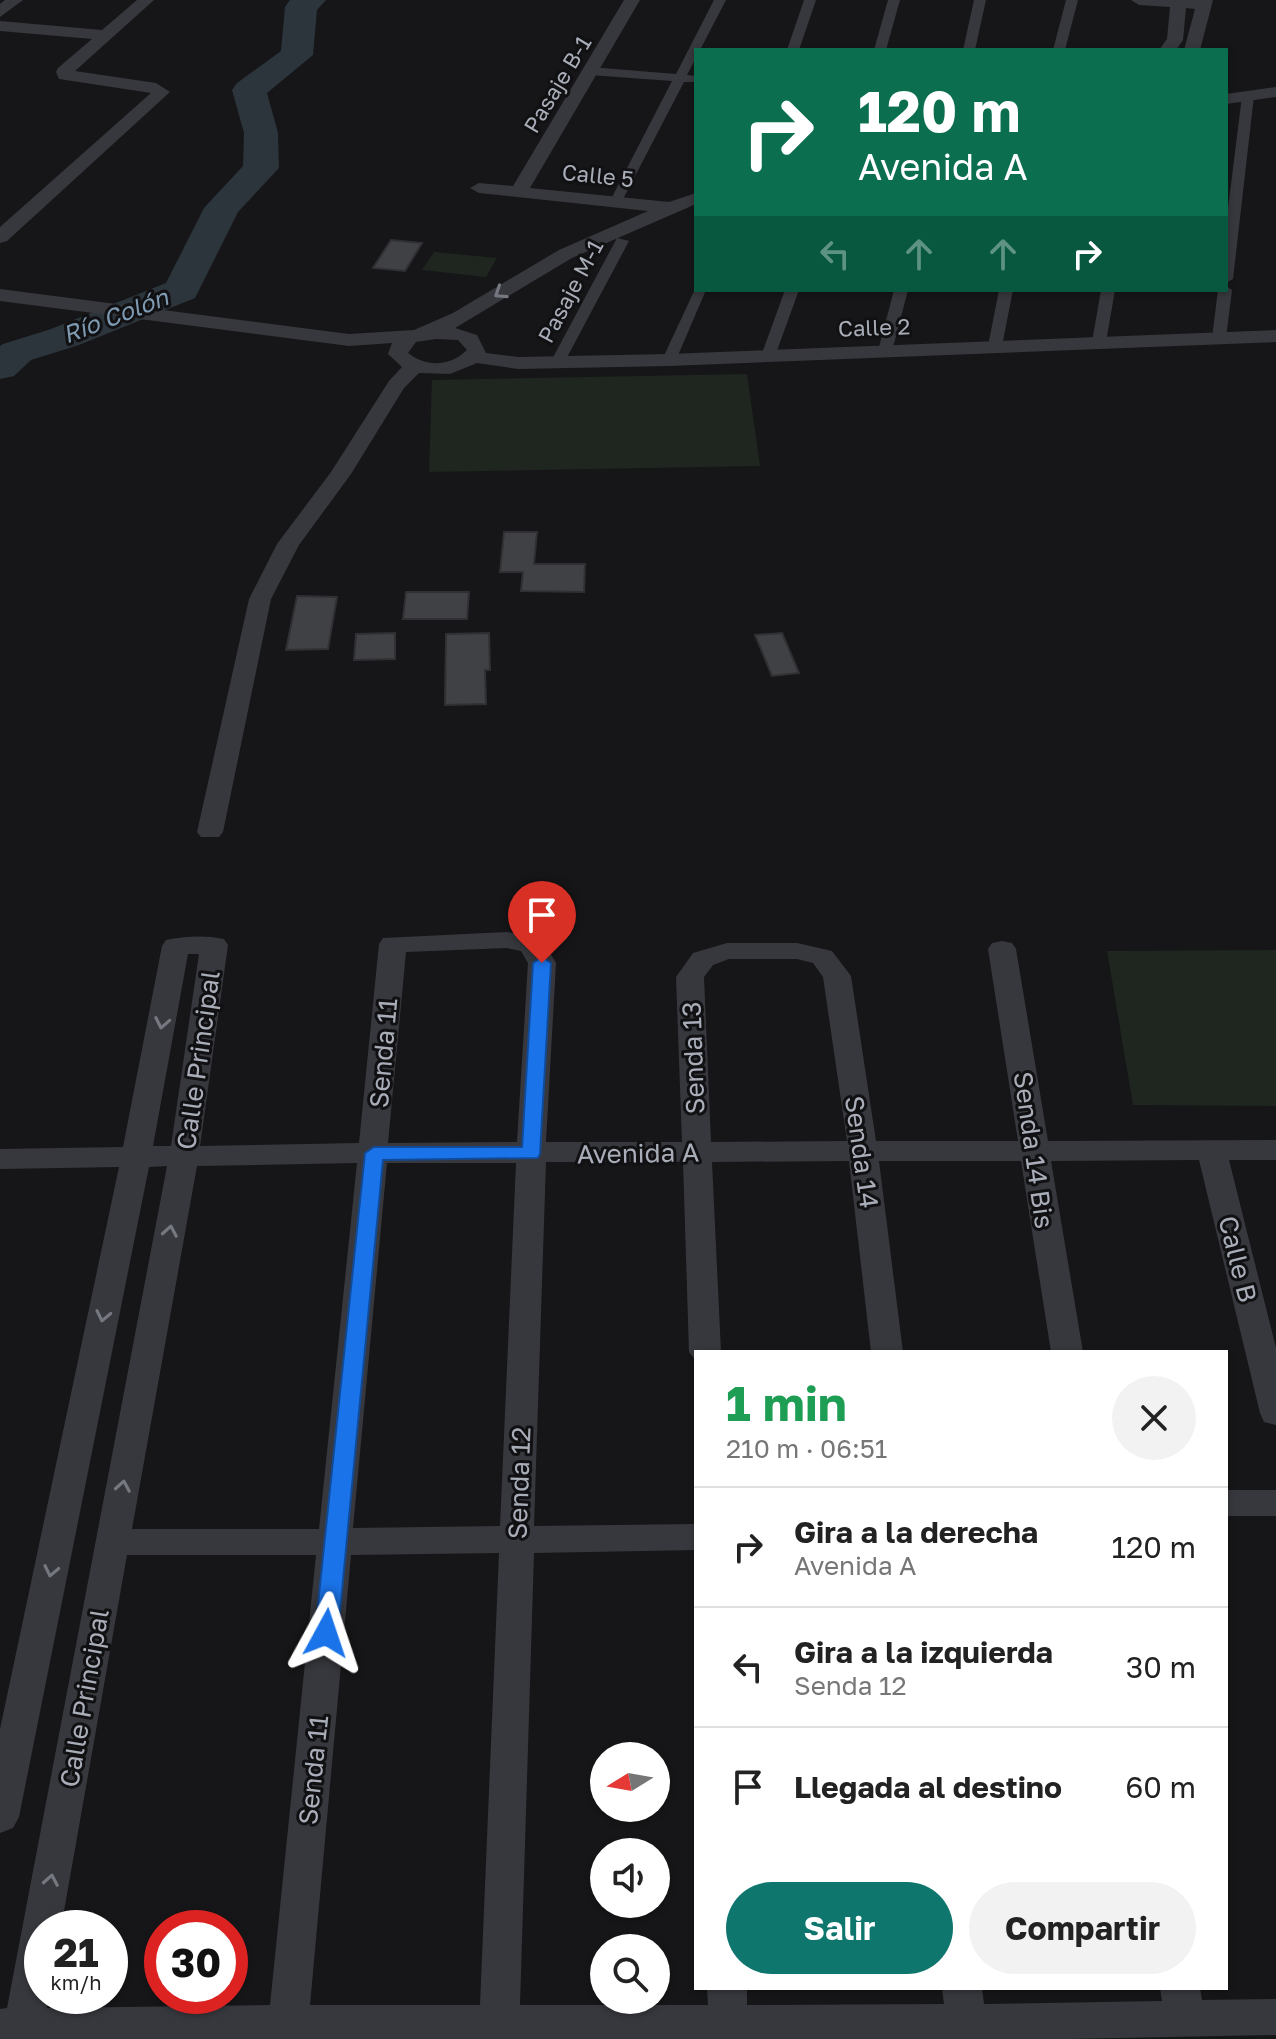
<!DOCTYPE html>
<html lang="es">
<head>
<meta charset="utf-8">
<style>
  body { margin:0; font-family:"Golos Text",sans-serif; background:#f2f2f2; color:#222; height:100vh; display:flex; flex-direction:column; font-size:30px; white-space:nowrap }
  * { box-sizing:border-box; margin:0 }
  p { font-size:26px; color:#767676 }
  .icon { flex:none; width:44px; height:44px; fill:none; stroke:currentColor; stroke-width:2; stroke-linecap:round; stroke-linejoin:round }
  .map { position:relative; flex:1; overflow:hidden }
  .drawer { position:absolute; left:694px; top:1350px; width:534px; height:640px; display:flex; flex-direction:column; background:#fff; border-radius:0px; box-shadow:0 2px 6px #0004 }
  .drawer>* { flex:none }
  .top-card { position:absolute; left:694px; top:48px; width:534px; height:244px; border-radius:0px; box-shadow:0 2px 6px #0004; background:#0b6e4f; color:#fff; overflow:hidden }
  .needle { width:52px; rotate:259deg }
  .controls { position:absolute; left:590px; top:1742px; display:grid; gap:16px }
  .controls a { display:grid; place-items:center; width:80px; height:80px; border-radius:50%; background:#fff; box-shadow:0 2px 6px #0004; font-size:40px }
  .speed { position:absolute; left:24px; top:1910px; display:flex; gap:16px; font-size:40px; font-weight:700; text-align:center }
  .speed>* { display:grid; place-content:center; width:104px; height:104px; border-radius:50%; background:#fff; box-shadow:0 2px 6px #0004; line-height:1 }
  .speed small { font-size:20px; font-weight:400 }
  .speed .limit { border:12px solid #d22; background:#fff; color:#111 }
  .pin { position:absolute; display:grid; place-items:center; width:68px; height:68px; color:#fff; margin:-82px -34px; border-radius:50% 50% 50% 0; rotate:-45deg; box-shadow:0 0 8px #0007 }
  .pin .icon { rotate:45deg }
  .me { position:absolute; width:88px; margin:-44px; rotate:5deg; stroke-linejoin:round; filter:drop-shadow(0 0 6px #0008) }
  .turn { display:flex; align-items:center; gap:28px; height:168px; padding:0 32px; font-size:36px }
  .turn .icon { width:104px; height:104px; stroke-width:2.5 }
  .turn b { display:block; font-size:56px; line-height:68px }
  .lanes { display:flex; align-items:center; height:76px; padding:0 32px; background:#0003; justify-content:center; gap:40px; direction:ltr }
  .lanes .off { opacity:.35 }
  .round { display:grid; place-items:center; flex:none; width:84px; height:84px; border-radius:42px; background:#f2f2f2 }
  .overview { display:flex; align-items:center; justify-content:space-between; height:136px; padding:0 32px }
  h1 { font-size:48px; font-weight:700; line-height:60px; color:#1e9e55 }
  .action { display:flex; gap:16px; margin-top:auto; padding:16px 32px }
  .action a { flex:1; height:92px; border-radius:48px; background:#0f766e; color:#fff; font-size:32px; font-weight:700; line-height:92px; text-align:center }
  .action a+a { background:#f2f2f2; color:#222 }
  ul { padding:0; list-style:none }
  li { display:flex; align-items:center; gap:24px; height:120px; padding:0 32px; border-top:2px solid #e0e0e0 }
  li div { flex:1 }
  li b { display:block; font-size:30px }
  li em { font-style:normal }
  .map>svg:first-child { display:block }
  .green { fill:#1e261f }
  .lines { fill:none; stroke-linecap:round; stroke-linejoin:round }
  .river { fill:#2c353c; fill-rule:evenodd }
  .building { fill:#404145; stroke:#303034; stroke-width:2 }
  .pedestrian { fill:#37383d; fill-rule:evenodd }
  .minor { fill:#37383d; fill-rule:evenodd }
  .oneway { stroke:#757881 }
  .route { fill:#1a73e8; stroke:#114b97; stroke-width:2 }
  .labels { text-anchor:middle; dominant-baseline:central; stroke-width:6; stroke-linejoin:round; paint-order:stroke }
  .far-street-label { font-size:22px; fill:#a8adb8; stroke:#111113 }
  .far-water-label { font-size:24px; font-style:italic; fill:#7f9bb3; stroke:#111113 }
  .street-label { font-size:26px; fill:#a8adb8; stroke:#111113 }
</style>
</head>
<body>
<div class="map">
<svg width="1276" height="2039" viewBox="0 0 1276 2039">
  <rect width="100%" height="100%" fill="#161618"/>
  <!-- green -->
  <g class="green">
    <polygon points="434,252 497,258 486,277 422,270"/>
    <polygon points="747,374 760,466 429,472 432,380"/>
    <polygon points="1276,950 1276,1106 1133,1105 1107,951"/>
  </g>
  <g class="lines">
    <!-- river -->
    <polygon class="river" points="290,0 326,0 317,10 313,55 267,93 278,133 279,168 238,212 195,298 79,345 31,360 14,376 0,379 0,346 3,344 51,329 166,283 204,208 243,166 244,133 232,90 237,83 281,51 285,7"/>
  </g>
  <!-- building -->
  <g class="building">
    <polygon points="391,240 422,243 405,271 373,268"/>
    <polygon points="504,532 537,532 534,564 585,564 584,592 521,591 523,572 500,572"/>
    <polygon points="406,592 469,592 467,619 403,619"/>
    <polygon points="297,596 337,597 328,649 286,650"/>
    <polygon points="395,633 395,659 354,660 356,634"/>
    <polygon points="489,633 490,670 485,670 486,704 445,705 446,634"/>
    <polygon points="782,633 799,673 772,676 755,635"/>
  </g>
  <g class="lines">
    <!-- pedestrian -->
    <g class="pedestrian">
      <polygon points="714,0 726,0 700,50 696,50 696,58 687,75 696,76 696,82 684,82 622,201 611,204 610,201 672,81 590,75 584,71 590,67 676,74"/>
      <polygon points="804,0 816,0 799,50 787,50"/>
      <polygon points="888,0 900,0 886,50 874,50"/>
      <polygon points="974,0 986,0 975,50 963,50"/>
      <polygon points="1066,0 1078,0 1065,50 1053,50"/>
      <polygon points="1248,92 1254,96 1233,279 1226,283 1226,224 1242,96"/>
      <polygon points="617,238 629,241 564,363 562,366 552,366 550,363"/>
      <polygon points="1226,286 1232,290 1226,338 1219,342 1212,338 1218,290 1226,290"/>
      <polygon points="696,287 696,290 706,290 676,360 669,364 664,363 662,360"/>
      <polygon points="785,290 799,290 775,356 773,359 763,359 761,356"/>
      <polygon points="894,290 908,290 892,351 885,355 878,351"/>
      <polygon points="999,290 1013,290 1002,346 995,350 988,346"/>
      <polygon points="1101,290 1115,290 1106,342 1099,346 1092,342"/>
    </g>
    <!-- minor -->
    <g class="minor">
      <polygon points="5,0 23,0 0,17 0,4"/>
      <polygon points="137,0 154,0 75,71 156,83 170,92 7,241 0,243 0,227 151,93 59,79 56,72 58,68 92,39 0,31 0,21 102,30"/>
      <path d="M624 0H640L530 188 669 202 696 193V204L572 258 455 328 477 335 486 353 518 357 669 354 1276 330V342L669 366 518 369 477 363 450 374 419 373 404 388 351 474 299 545 271 599 223 832 219 837H201L197 832 249 599 277 544 331 472 389 381 402 367 388 354 392 343 349 346 0 301V289L349 334 414 330 453 313 559 250 648 211 479 193 470 188 479 183 513 186ZM436 339 458 340 467 350C450 367 426 367 408 353L416 342Z"/>
      <polygon points="1131,0 1213,0 1200,50 1184,50 1195,9 1186,8 1183,40 1176,50 1159,50 1167,39 1170,7 1139,5"/>
      <polygon points="1276,87 1276,97 1226,104 1226,94"/>
      <path d="M507 932 541 938 556 963 546 1142H682L676 977 693 953 727 943H797L832 951 851 976 876 1141H1018L988 949 992 943 1002 941 1012 943 1016 949 1048 1141 1276 1140V1160H1229L1276 1348V1425L1264 1422 1260 1413 1199 1160 1051 1161 1083 1352H1051L1021 1161H879L903 1352H871L849 1161 712 1162 721 1352H696V1361L689 1352 683 1162H546L534 1526 696 1524V1550L534 1553 520 2005H708L707 1988H747V2005L944 2004 942 1988H982L984 2004 1162 2001 1160 1988H1200L1202 2000 1276 1999V2035L1066 2039H0V2009L7 2008 167 1166 149 1167 19 1817 13 1828 0 1833V1729L119 1167 0 1169V1149L123 1147 162 946 166 940C184 936 206 935 224 939L228 945 200 1146 359 1143 379 944 383 938ZM507 948 521 951 528 963 517 1142 388 1143 406 952ZM188 954H199L171 1146H153ZM729 959H797L813 963 823 977 847 1141 711 1142 704 977 713 965ZM357 1163 319 1529H132L197 1166ZM387 1163H516L500 1526 353 1528ZM499 1553 480 2005H310L351 1555ZM127 1555H316L270 2005 47 2008 49 1996H42V1928H61Z"/>
      <rect x="1226" y="1490" width="50" height="26"/>
    </g>
  </g>
  <!-- one-way arrows -->
  <defs><path id="oneway-chevron" d="M-2-3.5L2.5 0L-2 3.5" fill="none" stroke-width="1.6" stroke-linecap="round" stroke-linejoin="round" transform="scale(2)"/></defs>
  <g class="oneway">
    <use href="#oneway-chevron" transform="translate(500 293) rotate(147)"/>
    <use href="#oneway-chevron" transform="translate(162 1023) rotate(101)"/>
    <use href="#oneway-chevron" transform="translate(170 1231) rotate(-80)"/>
    <use href="#oneway-chevron" transform="translate(103 1316) rotate(102)"/>
    <use href="#oneway-chevron" transform="translate(123 1486) rotate(-80)"/>
    <use href="#oneway-chevron" transform="translate(51 1571) rotate(102)"/>
    <use href="#oneway-chevron" transform="translate(51 1880) rotate(-80)"/>
  </g>
  <!-- route -->
  <polygon class="route" points="542,957 551,963 540,1154 538,1158 383,1160 338,1633 335,1639 326,1642 318,1639 315,1633 365,1153 374,1147 522,1147 533,963"/>
  <g class="labels">
    <!-- far-street labels -->
    <g class="far-street-label">
      <text transform="translate(557 84) rotate(-59)">Pasaje B-1</text>
      <text transform="translate(598 175) rotate(6)">Calle 5</text>
      <text transform="translate(570 291) rotate(-62)">Pasaje M-1</text>
      <text transform="translate(874 327) rotate(-2)">Calle 2</text>
    </g>
    <!-- far-water labels -->
    <g class="far-water-label">
      <text transform="translate(115 315) rotate(-21)">Río Colón</text>
    </g>
    <!-- street labels -->
    <g class="street-label">
      <text transform="translate(383 1053) rotate(-85)">Senda 11</text>
      <text transform="translate(693 1058) rotate(-92)">Senda 13</text>
      <text transform="translate(198 1060) rotate(-82)">Calle Principal</text>
      <text transform="translate(1034 1150) rotate(82)">Senda 14 Bis</text>
      <text transform="translate(862 1152) rotate(82)">Senda 14</text>
      <text transform="translate(638 1153) rotate(-1)">Avenida A</text>
      <text transform="translate(1238 1259) rotate(76)">Calle B</text>
      <text transform="translate(519 1483) rotate(-88)">Senda 12</text>
      <text transform="translate(84 1698) rotate(-80)">Calle Principal</text>
      <text transform="translate(313 1770) rotate(-84)">Senda 11</text>
    </g>
  </g>
</svg>
<div class="controls">
<a><svg class="needle" viewBox="-14 -14 28 28"><path d="M0-13l5 13h-10z" fill="#e53935"/><path d="M0 13l5-13h-10z" fill="#767676"/></svg></a>
<a><svg class="icon" aria-label="sound" viewBox="0 0 24 24"><path d="M4 9h4l5-4v14l-5-4H4zM17 9q2 3 0 6"/></svg></a>
<a><svg class="icon" aria-label="search" viewBox="0 0 24 24"><circle cx="10" cy="10" r="6"/><path d="M15 15l6 6"/></svg></a>
</div>
<div class="speed"><div>21<small>km/h</small></div><div class="limit">30</div></div>
<div class="pin" style="left:542px;top:963px;background:#d93025"><svg class="icon" aria-label="arrive" viewBox="0 0 24 24"><path d="M6 21V4h12l-3 4 3 4H6"/></svg></div>
<svg class="me" style="left:326px;top:1633px" viewBox="-20 -20 40 40"><path d="M0-17L14 15 0 8-14 15z" fill="#1a73e8" stroke="#fff" stroke-width="4"/></svg>
<div class="top-card">
<div class="turn"><svg class="icon" aria-label="right" viewBox="0 0 24 24"><path d="M7 20v-9h11M14 6l5 5-5 5"/></svg><div><b>120 m</b>Avenida A</div></div>
<div class="lanes"><svg class="icon off" aria-label="left" viewBox="0 0 24 24"><path d="M17 20v-9H6M10 6l-5 5 5 5"/></svg><svg class="icon off" aria-label="ahead" viewBox="0 0 24 24"><path d="M12 20V5M6 11l6-6 6 6"/></svg><svg class="icon off" aria-label="ahead" viewBox="0 0 24 24"><path d="M12 20V5M6 11l6-6 6 6"/></svg><svg class="icon" aria-label="right" viewBox="0 0 24 24"><path d="M7 20v-9h11M14 6l5 5-5 5"/></svg></div>
</div>
<section class="drawer">
<div class="overview"><div><h1>1 min</h1><p>210 m · 06:51</p></div><a class="round"><svg class="icon" aria-label="close" viewBox="0 0 24 24"><path d="M6 6l12 12M18 6L6 18"/></svg></a></div>
<ul>
<li><svg class="icon" aria-label="right" viewBox="0 0 24 24"><path d="M7 20v-9h11M14 6l5 5-5 5"/></svg><div><b>Gira a la derecha</b><p>Avenida A</p></div><em>120 m</em></li>
<li><svg class="icon" aria-label="left" viewBox="0 0 24 24"><path d="M17 20v-9H6M10 6l-5 5 5 5"/></svg><div><b>Gira a la izquierda</b><p>Senda 12</p></div><em>30 m</em></li>
<li><svg class="icon" aria-label="arrive" viewBox="0 0 24 24"><path d="M6 21V4h12l-3 4 3 4H6"/></svg><div><b>Llegada al destino</b></div><em>60 m</em></li>
</ul>
<div class="action"><a>Salir</a><a>Compartir</a></div>
</section>
</div>
</body>
</html>
